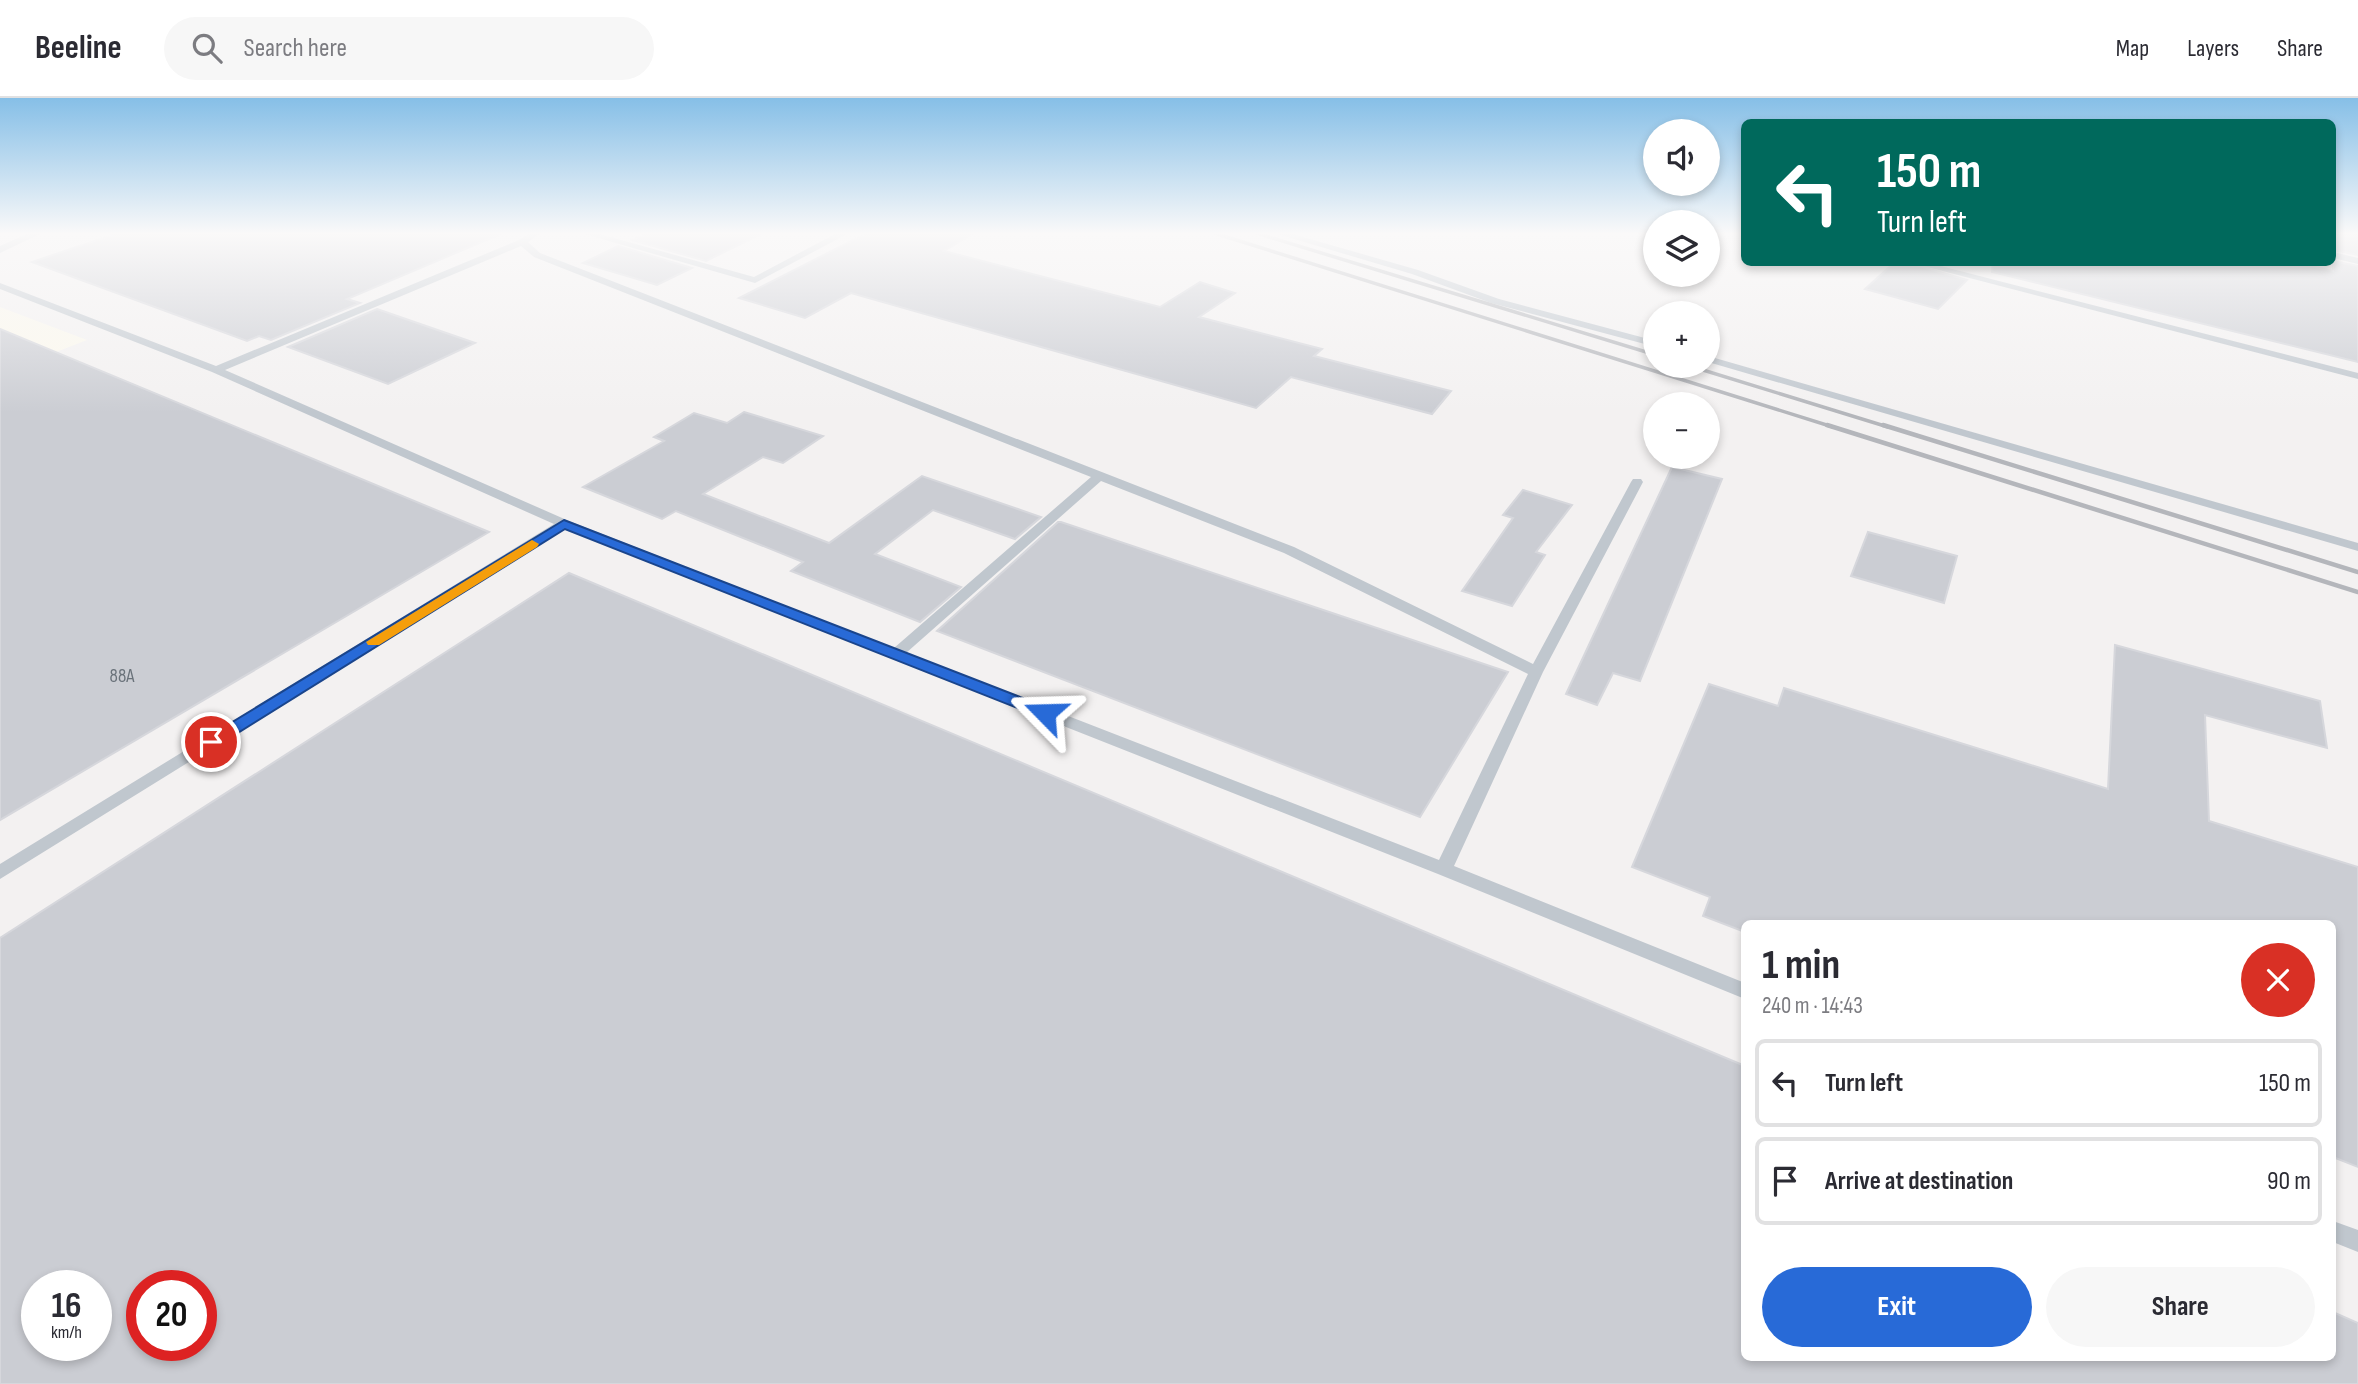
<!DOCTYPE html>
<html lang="en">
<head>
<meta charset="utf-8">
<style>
  body { margin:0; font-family:"Sofia Sans Condensed",sans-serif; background:#f7f7f7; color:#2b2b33; height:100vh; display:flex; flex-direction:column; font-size:26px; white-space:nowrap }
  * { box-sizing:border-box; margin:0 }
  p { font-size:23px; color:#7c7c81 }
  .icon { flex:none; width:38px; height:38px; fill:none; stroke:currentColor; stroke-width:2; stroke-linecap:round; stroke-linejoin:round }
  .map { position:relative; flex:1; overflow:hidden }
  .panel { position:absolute; left:1741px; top:822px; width:595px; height:441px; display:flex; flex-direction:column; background:#fff; border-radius:10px; box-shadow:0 4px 10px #0003 }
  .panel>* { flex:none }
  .guide { position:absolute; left:1741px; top:21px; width:595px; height:147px; border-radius:10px; box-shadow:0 4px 10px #0003; background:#00695c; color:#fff; overflow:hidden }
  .tools { position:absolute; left:1643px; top:21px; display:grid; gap:14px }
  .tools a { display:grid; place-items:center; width:77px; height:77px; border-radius:50%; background:#fff; box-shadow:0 4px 10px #0003; font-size:35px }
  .speed { position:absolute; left:21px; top:1172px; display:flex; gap:14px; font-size:35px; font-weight:700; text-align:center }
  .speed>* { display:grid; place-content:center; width:91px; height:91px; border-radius:50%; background:#fff; box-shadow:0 4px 10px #0003; line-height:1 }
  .speed small { font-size:18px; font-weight:400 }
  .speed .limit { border:10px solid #d22; background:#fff; color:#111 }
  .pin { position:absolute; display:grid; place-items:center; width:60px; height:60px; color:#fff; margin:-30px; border:4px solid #fff; border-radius:50%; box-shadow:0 2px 7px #0007 }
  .me { position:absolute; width:77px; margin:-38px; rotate:292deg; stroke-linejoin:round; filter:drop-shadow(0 0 5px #0008) }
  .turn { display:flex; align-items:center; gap:24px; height:147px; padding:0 21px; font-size:32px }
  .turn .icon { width:91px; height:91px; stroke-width:2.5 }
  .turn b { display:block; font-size:49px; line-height:60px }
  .round { display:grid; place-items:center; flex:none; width:74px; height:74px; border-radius:37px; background:#f7f7f7 }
  .overview { display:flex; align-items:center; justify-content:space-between; height:119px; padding:0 21px }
  h1 { font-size:42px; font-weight:700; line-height:52px }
  .primary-button { display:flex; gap:14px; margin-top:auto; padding:14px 21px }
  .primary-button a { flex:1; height:80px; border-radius:42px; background:#286ad7; color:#fff; font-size:28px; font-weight:700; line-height:80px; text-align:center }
  .primary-button a+a { background:#f7f7f7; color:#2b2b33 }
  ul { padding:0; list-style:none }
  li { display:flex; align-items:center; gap:21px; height:88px; margin:0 14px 10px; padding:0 7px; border:4px solid #e1e1e2; border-radius:10px }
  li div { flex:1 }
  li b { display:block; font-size:26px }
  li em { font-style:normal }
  header { display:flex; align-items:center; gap:42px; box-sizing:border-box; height:98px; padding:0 35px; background:#fff; border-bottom:2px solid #e1e1e2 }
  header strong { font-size:33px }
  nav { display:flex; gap:38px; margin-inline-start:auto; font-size:24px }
  .search { width:490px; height:63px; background:#f7f7f7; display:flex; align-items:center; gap:18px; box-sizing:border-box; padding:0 24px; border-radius:38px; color:#7c7c81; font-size:26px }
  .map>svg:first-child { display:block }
  .commercial { fill:#fbf8ed }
  .building { fill:#cbcdd3; stroke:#d6d7dc; stroke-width:2; fill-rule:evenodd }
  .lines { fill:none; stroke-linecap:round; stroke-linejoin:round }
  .service { fill:#c0c7ce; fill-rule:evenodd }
  .rail-far1 { stroke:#b4b6bb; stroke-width:3.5 }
  .rail { stroke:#b4b6bb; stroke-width:4.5 }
  .route { fill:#286ad7; stroke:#1a458c; stroke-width:2 }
  .slow { fill:#f59e0b }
  .labels { text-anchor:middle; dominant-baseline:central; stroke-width:5; stroke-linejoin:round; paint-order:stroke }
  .number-label { font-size:19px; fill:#6a727a }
</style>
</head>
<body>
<header>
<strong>Beeline</strong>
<div class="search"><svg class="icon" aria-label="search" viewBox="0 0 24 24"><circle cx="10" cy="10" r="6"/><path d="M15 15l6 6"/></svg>Search here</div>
<nav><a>Map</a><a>Layers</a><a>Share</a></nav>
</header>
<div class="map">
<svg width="2358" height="1286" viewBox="0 0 2358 1286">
  <rect width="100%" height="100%" fill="#f3f1f1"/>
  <!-- commercial -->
  <polygon class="commercial" points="0,209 87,242 0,276"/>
  <!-- building -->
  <g class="building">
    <polygon points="118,135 503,135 347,201 360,205 271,242 259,238 247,243 32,164"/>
    <polygon points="647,135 763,135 706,163 632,142"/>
    <polygon points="867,135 974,135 944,153 1160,209 1200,184 1235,195 1199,219 1322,251 1314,258 1451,293 1432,316 1291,279 1256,310 851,195 805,220 739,200"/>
    <polygon points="2333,135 2358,135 2358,157 2333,152"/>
    <polygon points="618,148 692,170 657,187 583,165"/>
    <polygon points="2333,163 2358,168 2358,264 1992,174 1993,164 2294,164 2333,173"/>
    <polygon points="1895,164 1906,164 1967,182 1938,211 1865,191"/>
    <polygon points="377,211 475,245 388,286 288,249"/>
    <polygon points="0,231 489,434 0,722"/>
    <polygon points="744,314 823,338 783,365 763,359 703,396 829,445 922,378 1041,419 1015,441 933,412 875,456 961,489 920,524 791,473 803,464 676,413 662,421 583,389 664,343 654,339 694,315 727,325"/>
    <polygon points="1672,369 1722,381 1640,583 1613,575 1597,607 1566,596"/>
    <polygon points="1523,392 1572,407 1536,454 1545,457 1512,508 1462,493 1513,420 1503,417"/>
    <polygon points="1058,424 1061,424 1508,574 1420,719 937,533"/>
    <polygon points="1868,434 1957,458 1944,505 1851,478"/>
    <path d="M569 475 1745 968V1260H2333V1214L2358 1225V1286H0V840ZM37 1188H96V1248H37ZM142 1188H201V1248H142Z"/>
    <polygon points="2115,547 2320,603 2327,650 2205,617 2209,723 2358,769 2358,1069 2333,1059 2333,826 1745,826 1745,834 1703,818 1710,799 1632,769 1709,586 1778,608 1784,590 2108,691"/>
  </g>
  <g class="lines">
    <!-- service -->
    <g class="service">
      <polygon points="29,135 42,135 0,155 0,148"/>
      <path d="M530 135H541L528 144 540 155 1294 449 1533 566 1631 384 1633 381H1641L1643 384 1543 574 1454 768 1745 885V901L1438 776 565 431 0 781V766L554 426 212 274 0 191V185L216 268 519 142ZM521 148 534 159 1091 379 894 550 569 423 225 272ZM1101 383 1284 455 1528 576 1439 762 906 555Z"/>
      <polygon points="581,135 596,135 754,179 837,135 849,135 755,185"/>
      <polygon points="1274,135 1289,135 1418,172 1499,201 1656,243 1656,249 1491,205 1412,176"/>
      <polygon points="2333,154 2358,160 2358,166 2333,160"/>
      <polygon points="1908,164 1925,164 2358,275 2358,281"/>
      <polygon points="1708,258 2358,445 2358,453 1708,264"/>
      <polygon points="2333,1123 2358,1132 2358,1154 2333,1144"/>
    </g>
    <!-- rail-far1 -->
    <g class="rail-far1">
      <polyline points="1214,135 1833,329"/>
      <polyline points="1256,135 1656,257"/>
      <polyline points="1690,268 1888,329"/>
    </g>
    <!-- rail -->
    <g class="rail">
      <polyline points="1827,327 2358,494"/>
      <polyline points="1883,327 2358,474"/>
    </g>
  </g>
  <!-- sky -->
  <linearGradient id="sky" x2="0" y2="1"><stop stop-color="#86bfe7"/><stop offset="0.43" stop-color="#faf9f9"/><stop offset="1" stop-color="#faf9f9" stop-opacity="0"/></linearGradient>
  <rect width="2358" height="315" fill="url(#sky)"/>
  <!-- route -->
  <polygon class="route" points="564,422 1051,611 1053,615 1051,619 1040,619 565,431 217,648 206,648 203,644 206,640"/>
  <!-- slow -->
  <polygon class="slow" points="532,442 539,446 537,449 379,547 368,547 366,544"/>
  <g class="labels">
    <!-- number labels -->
    <g class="number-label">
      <text x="122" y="578">88А</text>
    </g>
  </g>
</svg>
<div class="tools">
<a><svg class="icon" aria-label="sound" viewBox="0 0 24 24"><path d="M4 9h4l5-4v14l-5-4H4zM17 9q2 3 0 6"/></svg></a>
<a><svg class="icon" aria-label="layers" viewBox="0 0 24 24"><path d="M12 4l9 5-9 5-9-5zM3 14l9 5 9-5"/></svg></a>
<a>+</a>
<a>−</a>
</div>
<div class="speed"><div>16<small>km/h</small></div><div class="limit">20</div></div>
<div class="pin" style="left:211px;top:644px;background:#d93025"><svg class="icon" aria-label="arrive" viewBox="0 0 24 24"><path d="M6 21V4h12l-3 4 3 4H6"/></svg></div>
<svg class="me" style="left:1045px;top:615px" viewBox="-20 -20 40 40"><path d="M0-17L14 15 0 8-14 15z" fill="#286ad7" stroke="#fff" stroke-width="4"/></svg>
<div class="guide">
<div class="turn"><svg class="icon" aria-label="left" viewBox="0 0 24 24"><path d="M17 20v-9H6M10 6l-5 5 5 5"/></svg><div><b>150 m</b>Turn left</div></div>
</div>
<section class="panel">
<div class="overview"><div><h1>1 min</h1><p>240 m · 14:43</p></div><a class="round" style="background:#d93025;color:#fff"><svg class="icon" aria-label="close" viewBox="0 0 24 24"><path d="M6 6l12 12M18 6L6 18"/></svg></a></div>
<ul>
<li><svg class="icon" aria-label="left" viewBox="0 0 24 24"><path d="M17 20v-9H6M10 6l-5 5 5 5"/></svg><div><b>Turn left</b></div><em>150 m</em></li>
<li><svg class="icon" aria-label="arrive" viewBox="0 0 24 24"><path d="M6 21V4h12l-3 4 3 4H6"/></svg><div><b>Arrive at destination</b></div><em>90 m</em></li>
</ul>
<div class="primary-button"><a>Exit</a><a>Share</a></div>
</section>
</div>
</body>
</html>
